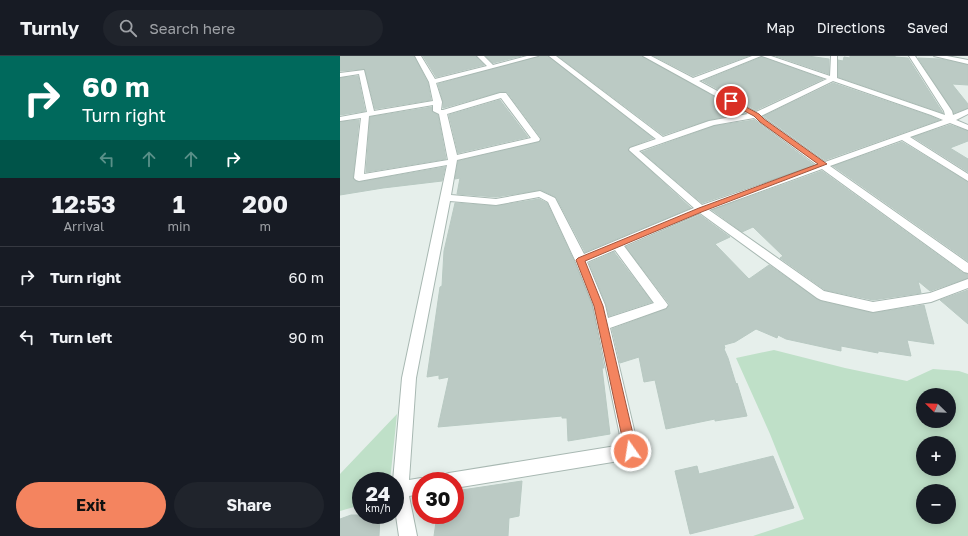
<!DOCTYPE html>
<html lang="en">
<head>
<meta charset="utf-8">
<style>
  body { margin:0; font-family:"Golos Text",sans-serif; background:#20242c; color:#f1f3f6; height:100vh; display:flex; flex-direction:column; font-size:15px; white-space:nowrap }
  * { box-sizing:border-box; margin:0 }
  p { font-size:13px; color:#9ea1a6 }
  .icon { flex:none; width:22px; height:22px; fill:none; stroke:currentColor; stroke-width:2; stroke-linecap:round; stroke-linejoin:round }
  .map { position:relative; flex:1; overflow:hidden }
  .side { display:flex; flex-direction:column; background:#171b24; width:340px }
  .side>* { flex:none }
  .banner { background:#00695c; color:#fff; overflow:hidden }
  .needle { width:26px; rotate:293deg }
  .controls { position:absolute; left:576px; top:332px; display:grid; gap:8px }
  .controls a { display:grid; place-items:center; width:40px; height:40px; border-radius:50%; background:#171b24; box-shadow:0 2px 10px #0003; font-size:20px }
  .speed { position:absolute; left:12px; top:416px; display:flex; gap:8px; font-size:20px; font-weight:700; text-align:center }
  .speed>* { display:grid; place-content:center; width:52px; height:52px; border-radius:50%; background:#171b24; box-shadow:0 2px 10px #0003; line-height:1 }
  .speed small { font-size:10px; font-weight:400 }
  .speed .limit { border:6px solid #d22; background:#fff; color:#111 }
  .pin { position:absolute; display:grid; place-items:center; width:34px; height:34px; color:#fff; margin:-17px; border:2px solid #fff; border-radius:50%; box-shadow:0 1px 4px #0007 }
  .me { position:absolute; width:44px; margin:-22px; rotate:347deg; stroke-linejoin:round; filter:drop-shadow(0 0 3px #0008) }
  .turn { display:flex; align-items:center; gap:14px; height:84px; padding:0 16px; font-size:18px }
  .turn .icon { width:52px; height:52px; stroke-width:2.5 }
  .turn b { display:block; font-size:28px; line-height:34px }
  .lanes { display:flex; align-items:center; height:38px; padding:0 16px; background:#0003; justify-content:center; gap:20px; direction:ltr }
  .lanes .off { opacity:.35 }
  .eta { display:flex; justify-content:space-evenly; align-items:center; height:68px; text-align:center }
  .eta b { font-size:24px; font-weight:700; line-height:28px }
  .action { display:flex; gap:8px; margin-top:auto; padding:8px 16px }
  .action a { flex:1; height:46px; border-radius:24px; background:#f4845f; color:#111; font-size:16px; font-weight:700; line-height:46px; text-align:center }
  .action a+a { background:#20242c; color:#f1f3f6 }
  ul { padding:0; list-style:none }
  li { display:flex; align-items:center; gap:12px; height:60px; padding:0 16px; border-top:1px solid #363941 }
  li div { flex:1 }
  li b { display:block; font-size:15px }
  li em { font-style:normal }
  header { display:flex; align-items:center; gap:24px; box-sizing:border-box; height:56px; padding:0 20px; background:#171b24; border-bottom:1px solid #363941 }
  header strong { font-size:19px }
  nav { display:flex; gap:22px; margin-inline-start:auto; font-size:14px }
  .search { width:280px; height:36px; background:#20242c; display:flex; align-items:center; gap:10px; box-sizing:border-box; padding:0 14px; border-radius:22px; color:#9ea1a6; font-size:15px }
  main { display:flex; flex:1; min-height:0 }
  .map>svg:first-child { display:block }
  .green { fill:#bfe0c8; fill-rule:evenodd }
  .building { fill:#bbcac4; stroke:#b8c9c2 }
  .lines { fill:none; stroke-linecap:round; stroke-linejoin:round }
  .minor-casing { stroke:#a8b8b2; stroke-width:2 }
  .minor { fill:#fff; fill-rule:evenodd }
  .route { fill:#f4845f; stroke:#9f563e }
</style>
</head>
<body>
<header>
<strong>Turnly</strong>
<div class="search"><svg class="icon" aria-label="search" viewBox="0 0 24 24"><circle cx="10" cy="10" r="6"/><path d="M15 15l6 6"/></svg>Search here</div>
<nav><a>Map</a><a>Directions</a><a>Saved</a></nav>
</header>
<main>
<section class="side">
<div class="banner">
<div class="turn"><svg class="icon" aria-label="right" viewBox="0 0 24 24"><path d="M7 20v-9h11M14 6l5 5-5 5"/></svg><div><b>60 m</b>Turn right</div></div>
<div class="lanes"><svg class="icon off" aria-label="left" viewBox="0 0 24 24"><path d="M17 20v-9H6M10 6l-5 5 5 5"/></svg><svg class="icon off" aria-label="ahead" viewBox="0 0 24 24"><path d="M12 20V5M6 11l6-6 6 6"/></svg><svg class="icon off" aria-label="ahead" viewBox="0 0 24 24"><path d="M12 20V5M6 11l6-6 6 6"/></svg><svg class="icon" aria-label="right" viewBox="0 0 24 24"><path d="M7 20v-9h11M14 6l5 5-5 5"/></svg></div>
</div>
<div class="eta">
<div><b>12:53</b><p>Arrival</p></div>
<div><b>1</b><p>min</p></div>
<div><b>200</b><p>m</p></div>
</div>
<ul>
<li><svg class="icon" aria-label="right" viewBox="0 0 24 24"><path d="M7 20v-9h11M14 6l5 5-5 5"/></svg><div><b>Turn right</b></div><em>60 m</em></li>
<li><svg class="icon" aria-label="left" viewBox="0 0 24 24"><path d="M17 20v-9H6M10 6l-5 5 5 5"/></svg><div><b>Turn left</b></div><em>90 m</em></li>
</ul>
<div class="action"><a>Exit</a><a>Share</a></div>
</section>
<div class="map">
<svg width="628" height="480" viewBox="0 0 628 480">
  <rect width="100%" height="100%" fill="#e6efeb"/>
  <!-- green -->
  <g class="green">
    <path d="M434 294 505 312 567 325 593 313 619 315 628 318V480H413L464 463 430 378 396 302ZM583 339H609V365H583ZM583 387H609V413H583ZM583 435H609V461H583Z"/>
    <polygon points="57,358 50,425 21,425 21,449 0,455 0,418"/>
  </g>
  <!-- building -->
  <g class="building">
    <polygon points="0,0 74,0 88,27 91,44 35,53 25,14 24,13 0,15"/>
    <polygon points="83,0 136,0 144,9 96,21"/>
    <polygon points="146,0 181,0 153,7"/>
    <polygon points="199,0 208,0 313,82 290,91 288,94 351,152 245,196 216,141 201,134 156,141 117,138 120,122 115,123 118,105 199,86 201,82 167,36 160,36 103,52 103,46 98,28"/>
    <polygon points="218,0 302,0 404,57 369,64 323,79"/>
    <polygon points="314,0 408,0 353,20"/>
    <polygon points="436,0 468,0 489,3 489,18"/>
    <polygon points="510,0 555,0 555,1 568,2 603,57 498,21 498,4 503,5 504,1 510,2"/>
    <polygon points="422,1 483,23 416,54 363,25"/>
    <polygon points="578,2 601,3 628,9 628,29 612,28 628,48 628,52 614,57"/>
    <polygon points="18,20 25,55 0,59 0,22"/>
    <polygon points="493,27 590,60 599,64 485,104 424,60"/>
    <polygon points="160,44 188,81 118,97 109,59"/>
    <polygon points="92,51 92,56 98,59 106,103 26,116 30,61"/>
    <polygon points="19,64 13,122 15,125 19,126 105,111 102,125 43,132 0,139 0,66"/>
    <polygon points="414,64 474,109 362,147 302,96 374,70"/>
    <polygon points="610,69 628,75 628,85 610,92 628,103 628,116 573,81"/>
    <polygon points="562,86 628,126 628,205 493,110"/>
    <polygon points="482,115 623,217 628,218 628,222 590,235 578,225 581,237 533,244 485,234 440,202 443,200 413,171 402,176 372,154"/>
    <polygon points="199,143 207,147 234,205 252,249 264,312 262,312 270,378 228,385 227,362 222,362 222,360 98,371 109,321 99,323 99,319 87,321 100,231 102,230 104,195 115,147 156,150"/>
    <polygon points="360,159 390,181 375,188 409,223 429,209 480,245 533,257 584,249 594,288 567,284 571,300 538,295 538,297 501,290 501,295 446,283 438,279 437,282 416,273 395,286 384,289 385,292 384,293 388,302 396,328 397,327 407,360 375,365 375,363 326,373 315,324 304,326 299,301 280,307 272,273 326,253 330,249 286,191"/>
    <polygon points="274,196 312,246 269,260 266,248 249,207"/>
    <polygon points="628,234 628,268 600,244"/>
    <polygon points="433,400 454,452 350,478 335,415 357,410 359,418"/>
    <polygon points="182,425 179,460 169,462 168,480 94,480 97,459 115,459 115,435"/>
    <polygon points="11,459 40,459 39,480 0,480 0,463"/>
  </g>
  <g class="lines">
    <!-- minor casing -->
    <g class="minor-casing">
      <g id="minor">
        <path d="M75 0H81L95 23 147 10 137 0H144L153 9 187 0H198L96 27 102 46 101 54H103L160 37H166L200 83 199 85 117 104 111 139 156 143 200 135 215 142 244 198 354 152 289 94 290 92 316 83 209 0H216L323 81 369 65 408 58 303 0H311L353 22 412 0H421L359 25 416 56 487 23 422 0H431L490 20 491 0H497V22L605 59 604 55 569 0H575L612 55 613 59 628 53V58L616 64 628 69V74L610 67 570 81 628 118V125L562 84 490 110 628 207V217L624 216 482 113 369 154 484 235 533 246 590 237 628 223V232L591 246 533 256 481 244 477 242 360 157 284 190 328 249 326 252 270 272 299 395 297 400 291 403 115 432V425H101L103 419 109 417 282 389 253 249 235 204 208 146 199 141 156 149 110 145 76 322 69 424 81 422 87 425H81V438L69 440 77 480H59L55 453V425H53L62 322 107 109 19 125 16 124 14 122 21 62 0 65V61L27 56 19 18 0 21V17L24 14 34 55 93 45 89 26ZM493 25 591 59 603 64 485 106 421 60ZM161 42 191 82 117 99 107 58ZM93 49V55L99 58 108 104 24 118 29 60ZM414 62 477 109 362 149 299 95 374 69ZM275 194 314 247 268 262 265 249 247 206Z"/>
        <polygon points="594,0 607,0 628,4 628,8"/>
      </g>
    </g>
    <!-- minor -->
    <use href="#minor" class="minor"/>
  </g>
  <!-- route -->
  <polygon class="route" points="389,44 393,44 419,58 424,63 487,108 364,155 245,205 263,250 297,395 295,399 291,401 287,399 285,395 254,250 236,204 238,202 359,152 478,108 420,66 414,60 389,47"/>
</svg>
<div class="controls">
<a><svg class="needle" viewBox="-14 -14 28 28"><path d="M0-13l5 13h-10z" fill="#e53935"/><path d="M0 13l5-13h-10z" fill="#9ea1a6"/></svg></a>
<a>+</a>
<a>−</a>
</div>
<div class="speed"><div>24<small>km/h</small></div><div class="limit">30</div></div>
<div class="pin" style="left:391px;top:45px;background:#d93025"><svg class="icon" aria-label="arrive" viewBox="0 0 24 24"><path d="M6 21V4h12l-3 4 3 4H6"/></svg></div>
<svg class="me" style="left:291px;top:395px" viewBox="-20 -20 40 40"><circle r="17" fill="#f4845f" stroke="#fff" stroke-width="3"/><path d="M0-11L8 9 0 5-8 9z" fill="#fff"/></svg>
</div>
</main>
</body>
</html>
